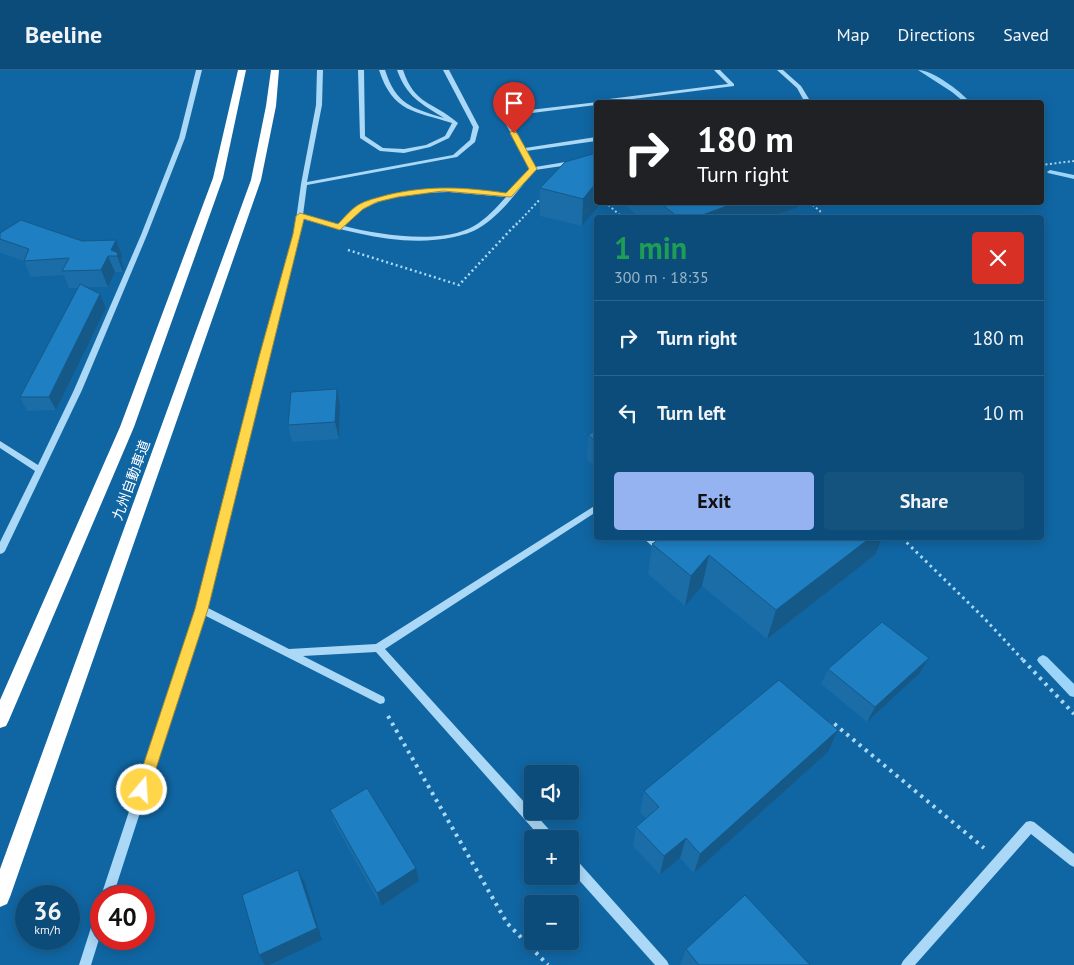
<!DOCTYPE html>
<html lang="en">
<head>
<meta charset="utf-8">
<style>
  body { margin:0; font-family:"PT Sans","Noto Sans JP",sans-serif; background:#15537f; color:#f1f3f6; height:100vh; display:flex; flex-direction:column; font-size:19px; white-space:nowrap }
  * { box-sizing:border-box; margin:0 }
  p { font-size:16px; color:#9ab4c7 }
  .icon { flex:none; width:28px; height:28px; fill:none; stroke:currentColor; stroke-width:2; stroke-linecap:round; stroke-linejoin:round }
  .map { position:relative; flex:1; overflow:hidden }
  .panel { position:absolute; left:594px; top:145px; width:450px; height:325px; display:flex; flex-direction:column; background:#0c4c7a; border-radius:5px; box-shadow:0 2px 12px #0003,0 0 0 1px #2c638b }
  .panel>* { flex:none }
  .guide { position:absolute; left:594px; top:30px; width:450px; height:105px; border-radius:5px; box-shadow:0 2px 12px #0003,0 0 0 1px #2c638b; background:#202124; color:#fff; overflow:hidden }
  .controls { position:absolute; left:524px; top:695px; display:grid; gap:10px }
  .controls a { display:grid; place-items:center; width:55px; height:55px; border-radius:5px; background:#0c4c7a; box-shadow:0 2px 12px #0003,0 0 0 1px #2c638b; font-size:25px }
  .speed { position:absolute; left:15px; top:815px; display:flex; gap:10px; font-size:25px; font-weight:700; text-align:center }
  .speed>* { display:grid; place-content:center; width:65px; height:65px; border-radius:50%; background:#0c4c7a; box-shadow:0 2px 12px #0003,0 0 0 1px #2c638b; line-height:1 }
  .speed small { font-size:12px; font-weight:400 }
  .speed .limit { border:8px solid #d22; background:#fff; color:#111 }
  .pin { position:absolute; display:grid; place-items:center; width:42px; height:42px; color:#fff; margin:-51px -21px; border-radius:50% 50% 50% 0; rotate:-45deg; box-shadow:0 0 5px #0007 }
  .pin .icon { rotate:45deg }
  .me { position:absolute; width:55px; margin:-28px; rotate:18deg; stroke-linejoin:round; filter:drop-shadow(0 0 4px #0008) }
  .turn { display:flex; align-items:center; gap:18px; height:105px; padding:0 20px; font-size:22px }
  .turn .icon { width:65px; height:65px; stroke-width:2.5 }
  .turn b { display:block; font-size:35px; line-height:42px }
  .round { display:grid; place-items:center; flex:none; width:52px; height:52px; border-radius:5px; background:#15537f }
  .overview { display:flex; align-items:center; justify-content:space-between; height:85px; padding:0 20px }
  h1 { font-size:30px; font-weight:800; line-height:38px; color:#1e9e55 }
  .action { display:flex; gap:10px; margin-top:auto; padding:10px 20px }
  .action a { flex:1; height:58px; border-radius:5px; background:#95b2f1; color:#111; font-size:20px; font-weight:800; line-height:58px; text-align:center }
  .action a+a { background:#15537f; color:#f1f3f6 }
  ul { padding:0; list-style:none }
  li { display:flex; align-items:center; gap:15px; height:75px; padding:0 20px; border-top:1px solid #2c638b }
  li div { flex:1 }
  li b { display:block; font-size:19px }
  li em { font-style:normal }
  header { display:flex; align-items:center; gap:30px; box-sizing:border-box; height:70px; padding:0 25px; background:#0c4c7a; border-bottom:1px solid #2c638b }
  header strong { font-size:24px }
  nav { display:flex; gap:28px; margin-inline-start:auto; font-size:18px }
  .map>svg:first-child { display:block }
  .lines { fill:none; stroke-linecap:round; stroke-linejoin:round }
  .stream { fill:#9cd5f9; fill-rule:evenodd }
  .path-far3 { stroke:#aad8f6; stroke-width:2; stroke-dasharray:2 2.5; stroke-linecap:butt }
  .path-far2 { stroke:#aad8f6; stroke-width:2.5; stroke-dasharray:2 3; stroke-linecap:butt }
  .path-far1 { stroke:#aad8f6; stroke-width:3; stroke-dasharray:2.5 4; stroke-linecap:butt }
  .path { stroke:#aad8f6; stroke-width:4; stroke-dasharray:3 5; stroke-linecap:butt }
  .minor { fill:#aad8f6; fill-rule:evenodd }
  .highway { fill:#fff; fill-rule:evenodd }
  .wall { fill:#1a6da7 }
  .shaded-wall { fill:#155988 }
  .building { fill:#1e7fc2; stroke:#155988 }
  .route { fill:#ffd54a; stroke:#a68a30 }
  .labels { text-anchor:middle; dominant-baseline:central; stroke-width:5; stroke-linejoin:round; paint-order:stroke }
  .street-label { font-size:14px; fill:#fff; stroke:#1066a3 }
</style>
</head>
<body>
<header>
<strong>Beeline</strong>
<nav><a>Map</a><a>Directions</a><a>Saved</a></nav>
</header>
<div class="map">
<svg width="1074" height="895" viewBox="0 0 1074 895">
  <rect width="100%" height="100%" fill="#1066a3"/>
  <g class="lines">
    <!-- stream -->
    <g class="stream">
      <path d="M918 0C933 0 960 21 970 32H964L952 22Z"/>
      <polygon points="1050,100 1074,105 1074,109 1048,103 1047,102"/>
      <polygon points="1043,585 1047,587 1074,614 1074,627 1070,626 1039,593 1037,590 1039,587"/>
    </g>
    <!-- path-far3 -->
    <g class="path-far3">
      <polyline points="1041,95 1074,91"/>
      <polyline points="605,132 623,148"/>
      <polyline points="809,132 820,141 822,148"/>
      <polyline points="516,155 543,126"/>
    </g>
    <!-- path-far2 -->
    <polyline class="path-far2" points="348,180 459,215 517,153"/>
    <!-- path-far1 -->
    <polyline class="path-far1" points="902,468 983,547 1024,591"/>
    <!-- path -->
    <g class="path">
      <polyline points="1023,590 1074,644"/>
      <polyline points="388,646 507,853 548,895"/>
      <polyline points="829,656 832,652 984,778"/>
    </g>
    <!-- minor -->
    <g class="minor">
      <polygon points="196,0 202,0 185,68 147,165 82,320 5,481 3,483 0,484 0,472 35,401 0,378 0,371 38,395 74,320 141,165 179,68"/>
      <path d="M317 0H323L322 35 307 112 453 85 470 70 473 57 443 0H449L479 57 475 72 457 87 307 115 303 145 338 155C373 110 458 117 508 124L530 99 501 45 504 43 598 32 596 35 507 46 525 78 596 67V71L526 81 535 97 596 87V91L535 100C518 120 502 144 479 158 471 163 462 165 454 167 403 178 351 162 302 149L300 164 268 287 206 537 289 579 376 574 596 435V442L385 579 554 765 556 769H542L376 582 303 586 384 627 385 630 384 633 380 634 204 545 113 826H101L196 539 260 287 294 164 301 114 316 35ZM449 122 506 127C496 138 486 149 474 156 441 175 379 165 344 156 369 125 413 123 449 122Z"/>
      <path d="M358 0H364L365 66 383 78 404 79 426 75 445 66 452 53C415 41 393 43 379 0H385C396 34 411 38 444 48 420 33 407 27 397 0H403C415 36 433 31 458 53L449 68 430 77 404 83 380 81 360 68Z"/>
      <polygon points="714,0 720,0 734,14 734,16 609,32 598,32 601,30 728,14"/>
      <polygon points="777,0 783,0 801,16 809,29 806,32 802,32 803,29 797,18"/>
      <polygon points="643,468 653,468 661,474 672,468 682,468 681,470 661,482 658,481"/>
      <polygon points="1030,751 1034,752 1074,784 1074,797 1070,795 1031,764 915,895 901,895 903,891 1026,752"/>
      <polygon points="570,785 574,787 667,891 669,895 655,895 570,800"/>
      <polygon points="101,839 101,863 91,895 79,895 95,845 97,841"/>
    </g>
    <!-- highway -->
    <g class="highway">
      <polygon points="238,0 246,0 223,108 134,357 9,650 6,656 0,658 0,630 120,357 213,108"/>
      <polygon points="271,0 279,0 276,36 261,110 10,827 7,834 0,837 0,799 251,110 266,36"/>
    </g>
  </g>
  <!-- wall -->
  <g class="wall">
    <polygon points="596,83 582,156 540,146 540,118"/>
    <polygon points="621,132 799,132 798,137 768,148 640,148"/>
    <polygon points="0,163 122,186 121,189 124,199 123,202 115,202 108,217 87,217 100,224 106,238 56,340 27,341 20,327 78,218 69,218 64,205 31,207 24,191 1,183 0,182"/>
    <polygon points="337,319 340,335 339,369 292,372 288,355"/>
    <polygon points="596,360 596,397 587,390 588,365"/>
    <polygon points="652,474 875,485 767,569 702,516 685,536 648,504"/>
    <polygon points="929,588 920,603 867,652 821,614 828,599"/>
    <polygon points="828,682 694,803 680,788 660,805 633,776 636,757 646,748 640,742 644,721"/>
    <polygon points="330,740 419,811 381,836 335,754"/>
    <polygon points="686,879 810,895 680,895"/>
  </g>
  <!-- shaded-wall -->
  <g class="shaded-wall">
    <polygon points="596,113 596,132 602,132 582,156 583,129"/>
    <polygon points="738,132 799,132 798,137 768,148 694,148"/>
    <polygon points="116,170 122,186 121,189 124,199 123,202 117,186 111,180"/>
    <polygon points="108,186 115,202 108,217 101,200"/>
    <polygon points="100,224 106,238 56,340 49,327"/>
    <polygon points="337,319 340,335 339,369 335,352"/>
    <polygon points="870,468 882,468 875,485 767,569 776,540"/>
    <polygon points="709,485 702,516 685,536 691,506"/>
    <polygon points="929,588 920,603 867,652 875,637"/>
    <polygon points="838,660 828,682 694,803 700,784"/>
    <polygon points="686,768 680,788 660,805 664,786"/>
    <polygon points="416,798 419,811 381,836 377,823"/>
    <polygon points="298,800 305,813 322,870 269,895 265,895 259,885"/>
  </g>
  <!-- building -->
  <g class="building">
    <polygon points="596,83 596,113 583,129 540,118 565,92"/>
    <polygon points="659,132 738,132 694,148 679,148"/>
    <polygon points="21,150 82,171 116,170 111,180 118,183 117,186 108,186 101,200 62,201 69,188 24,191 29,179 0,169 0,163"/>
    <polygon points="80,214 100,224 49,327 20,327"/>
    <polygon points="337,319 335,352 288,355 291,322"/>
    <polygon points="596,360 596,372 588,365"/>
    <polygon points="661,468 870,468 776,540 709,485 691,506 652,474"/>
    <polygon points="882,552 929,588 875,637 828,599"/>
    <polygon points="779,610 838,660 700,784 686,768 664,786 636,757 659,737 644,721"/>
    <polygon points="367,718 416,798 377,823 330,740"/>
    <polygon points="298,800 317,858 259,885 242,825"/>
    <polygon points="745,825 810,895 699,895 686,879"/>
  </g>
  <!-- route -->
  <path class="route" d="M511 61 517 63 537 99 511 127 443 121 398 127 377 132 363 139 340 160 304 149 208 539 149 720 147 724 142 726 137 724 135 720 195 539 259 287 293 164 296 146 300 143 338 154C344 148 350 140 358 135 366 130 377 128 387 125 429 115 464 117 506 123L529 99 510 63Z"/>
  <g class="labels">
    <!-- street labels -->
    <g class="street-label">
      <text transform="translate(131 410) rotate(-70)">九州自動車道</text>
    </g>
  </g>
</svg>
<div class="controls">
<a><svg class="icon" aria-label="sound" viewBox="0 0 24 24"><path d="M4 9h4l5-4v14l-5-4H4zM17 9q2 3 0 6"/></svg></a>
<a>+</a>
<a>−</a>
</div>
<div class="speed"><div>36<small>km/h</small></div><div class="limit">40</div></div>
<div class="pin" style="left:514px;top:63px;background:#d93025"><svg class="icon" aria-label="arrive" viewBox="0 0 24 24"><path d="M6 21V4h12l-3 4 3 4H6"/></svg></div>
<svg class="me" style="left:142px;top:720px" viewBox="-20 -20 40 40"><circle r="17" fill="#ffd54a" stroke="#fff" stroke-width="3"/><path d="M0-11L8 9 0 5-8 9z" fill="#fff"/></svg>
<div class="guide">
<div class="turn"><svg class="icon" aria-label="right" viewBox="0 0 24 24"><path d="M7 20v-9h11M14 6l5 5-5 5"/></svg><div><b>180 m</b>Turn right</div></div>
</div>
<section class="panel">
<div class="overview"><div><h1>1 min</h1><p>300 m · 18:35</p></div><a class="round" style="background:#d93025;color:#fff"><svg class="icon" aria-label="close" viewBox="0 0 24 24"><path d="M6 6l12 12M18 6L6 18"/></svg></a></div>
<ul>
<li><svg class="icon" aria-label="right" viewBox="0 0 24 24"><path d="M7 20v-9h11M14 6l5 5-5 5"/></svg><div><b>Turn right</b></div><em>180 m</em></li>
<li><svg class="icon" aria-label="left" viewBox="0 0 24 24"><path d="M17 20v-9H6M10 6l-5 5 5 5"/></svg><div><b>Turn left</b></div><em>10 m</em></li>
</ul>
<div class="action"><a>Exit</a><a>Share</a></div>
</section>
</div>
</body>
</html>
